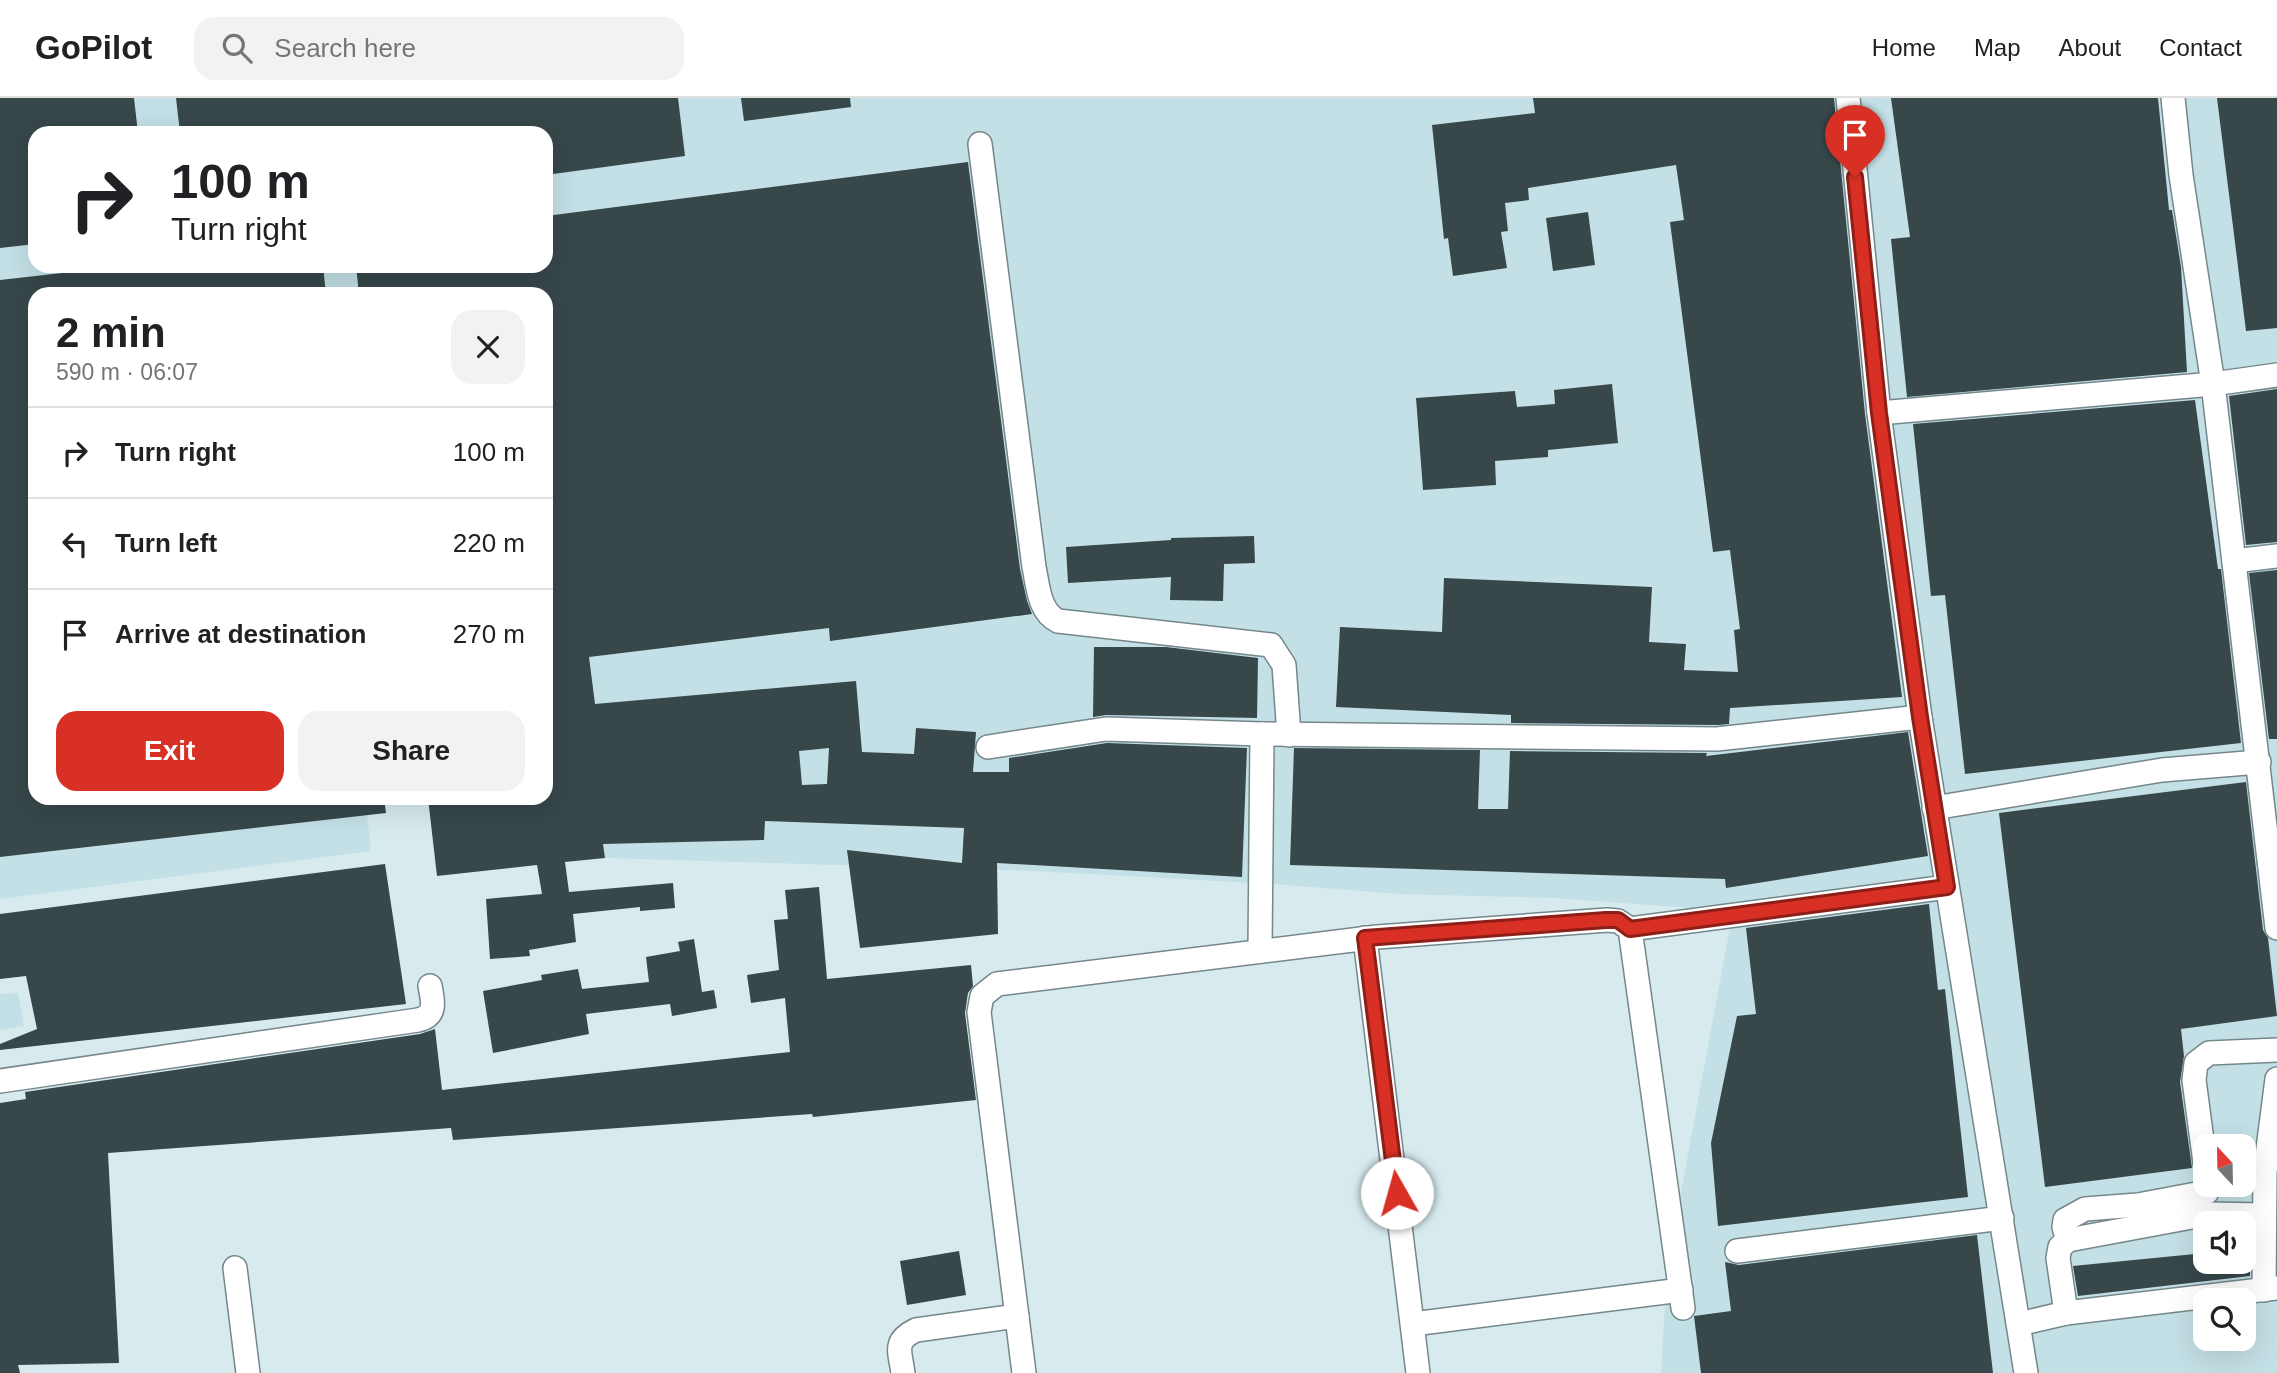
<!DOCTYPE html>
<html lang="en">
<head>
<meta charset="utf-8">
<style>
  body { margin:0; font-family:Arial,sans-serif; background:#f2f2f2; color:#202124; height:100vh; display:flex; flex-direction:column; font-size:26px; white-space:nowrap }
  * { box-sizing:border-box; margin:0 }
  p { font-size:23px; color:#757577 }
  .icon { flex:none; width:38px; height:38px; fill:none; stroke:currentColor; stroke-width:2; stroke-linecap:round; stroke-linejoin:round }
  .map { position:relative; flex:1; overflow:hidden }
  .panel { position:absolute; left:28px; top:189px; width:525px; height:518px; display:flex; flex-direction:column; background:#fff; border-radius:21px; box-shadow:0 7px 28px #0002 }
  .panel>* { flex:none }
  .banner { position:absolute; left:28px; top:28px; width:525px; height:147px; border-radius:21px; box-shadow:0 7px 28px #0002; background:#fff; color:#202124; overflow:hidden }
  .needle { width:46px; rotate:338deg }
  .tools { position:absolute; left:2193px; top:1036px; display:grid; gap:14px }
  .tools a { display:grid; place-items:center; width:63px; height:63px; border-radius:14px; background:#fff; box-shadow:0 7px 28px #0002; font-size:35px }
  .pin { position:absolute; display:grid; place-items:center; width:60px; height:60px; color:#fff; margin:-72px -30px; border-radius:50% 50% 50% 0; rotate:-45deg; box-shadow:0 0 7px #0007 }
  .pin .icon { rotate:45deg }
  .me { position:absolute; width:77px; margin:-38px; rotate:353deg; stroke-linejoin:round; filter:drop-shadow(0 0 5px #0008) }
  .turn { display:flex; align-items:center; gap:24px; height:147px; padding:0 28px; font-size:32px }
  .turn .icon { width:91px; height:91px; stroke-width:2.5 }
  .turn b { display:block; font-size:49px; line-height:60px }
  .round { display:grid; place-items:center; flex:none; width:74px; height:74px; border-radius:21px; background:#f2f2f2 }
  .headline { display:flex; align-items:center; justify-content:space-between; height:119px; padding:0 28px }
  h1 { font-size:42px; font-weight:800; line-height:52px }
  .primary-button { display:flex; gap:14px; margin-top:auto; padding:14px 28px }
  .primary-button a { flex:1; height:80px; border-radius:21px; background:#d93025; color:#fff; font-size:28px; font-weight:800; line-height:80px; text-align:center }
  .primary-button a+a { background:#f2f2f2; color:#202124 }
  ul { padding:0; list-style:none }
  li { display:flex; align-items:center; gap:21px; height:91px; padding:0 28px; border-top:2px solid #e0e0e0 }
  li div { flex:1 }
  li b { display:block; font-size:26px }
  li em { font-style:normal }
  header { display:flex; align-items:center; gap:42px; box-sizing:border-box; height:98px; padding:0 35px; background:#fff; border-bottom:2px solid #e0e0e0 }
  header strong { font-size:33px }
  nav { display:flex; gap:38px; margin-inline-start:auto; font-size:24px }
  .search { width:490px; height:63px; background:#f2f2f2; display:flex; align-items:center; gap:18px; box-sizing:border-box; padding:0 24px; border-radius:21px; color:#757577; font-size:26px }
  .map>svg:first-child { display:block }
  .built { fill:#c3e0e6; fill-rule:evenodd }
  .building { fill:#37474a; fill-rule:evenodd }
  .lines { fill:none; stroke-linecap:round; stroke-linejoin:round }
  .minor-casing { stroke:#75878b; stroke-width:26 }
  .minor { stroke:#fff; stroke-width:23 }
  .route-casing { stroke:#8d1f18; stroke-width:18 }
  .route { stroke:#d93025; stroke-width:12 }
</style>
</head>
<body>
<header>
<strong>GoPilot</strong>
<div class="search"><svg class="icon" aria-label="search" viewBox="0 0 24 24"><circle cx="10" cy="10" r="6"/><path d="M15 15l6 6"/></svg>Search here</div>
<nav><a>Home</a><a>Map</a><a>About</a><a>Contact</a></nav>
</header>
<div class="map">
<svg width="2277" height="1275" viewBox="0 0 2277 1275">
  <rect width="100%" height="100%" fill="#d7ebef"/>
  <!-- built -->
  <g class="built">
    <path d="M0 0H2277V1275H1661L1667 1170 1733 813 1553 800 1399 796 1273 786 1033 773 605 760 576 588 546 196H35V700H365L371 753 0 801ZM35 35H546V168H35ZM2205 1048H2244V1087H2205ZM2205 1125H2244V1164H2205ZM2205 1202H2244V1241H2205Z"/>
    <polygon points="18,895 24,928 0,932 0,896"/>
  </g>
  <!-- building -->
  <g class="building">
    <polygon points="0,0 134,0 138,35 35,35 35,146 0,150"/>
    <polygon points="176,0 678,0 685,58 546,77 546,35 180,35"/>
    <polygon points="741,0 850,0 851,9 744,23"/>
    <polygon points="1533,0 1834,0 1865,316 1902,599 1730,610 1729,626 1718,627 1511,625 1511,617 1336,609 1340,529 1442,534 1444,480 1652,489 1649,544 1686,546 1684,572 1738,574 1734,532 1740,531 1730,452 1713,454 1670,124 1684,122 1676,67 1528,90 1529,102 1505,105 1508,133 1501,134 1507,170 1453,178 1448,140 1444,141 1432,27 1535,15"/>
    <polygon points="1891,0 2158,0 2169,112 2172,112 2181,169 2187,274 1907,299 1891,141 1910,139"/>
    <polygon points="2217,0 2277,0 2277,230 2246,233"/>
    <path d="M968 64 1020 471 1027 503 1032 516 830 543 829 530 589 559 595 606 856 583 862 654 914 656 916 630 976 634 973 674H1009V660L1107 645 1247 650 1242 779 997 765 998 836 860 850 847 752 962 765 964 730 765 723 764 742 603 746 605 760 565 764 569 794 673 785 675 810 640 813V809L573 816 576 844 529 852 530 858 490 861 486 801 542 796 537 767 437 778 428 700H546V196H359L356 168H546V118ZM829 650 827 686 802 687 799 653Z"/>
    <polygon points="1588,114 1595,167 1553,173 1546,120"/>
    <polygon points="124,168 323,168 326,196 35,196 35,700 384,700 386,715 0,759 0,182"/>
    <polygon points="1612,286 1618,345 1548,352 1548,359 1495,363 1496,387 1423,392 1416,300 1515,293 1517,309 1555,306 1554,292"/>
    <polygon points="2277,291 2277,444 2246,447 2229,298"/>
    <polygon points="2195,302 2218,471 2221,471 2241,645 1965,676 1945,497 1931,498 1913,326"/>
    <polygon points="1254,438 1255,465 1224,466 1223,503 1170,502 1171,479 1068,485 1066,449 1171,442 1171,440"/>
    <polygon points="2277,472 2277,641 2269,641 2249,475"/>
    <polygon points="1094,549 1166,549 1258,560 1257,620 1106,617 1093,619"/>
    <polygon points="1908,634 1928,758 1726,790 1725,781 1290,767 1294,650 1480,652 1478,711 1508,711 1510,653 1707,655 1706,658"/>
    <polygon points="2246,684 2263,832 2268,840 2277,918 2181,931 2184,958 2180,984 2192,1070 2045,1089 1999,715"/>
    <polygon points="385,766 406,906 0,952 0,946 37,931 26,878 0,881 0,816"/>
    <polygon points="819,789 827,881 971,867 973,888 968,895 965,915 976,1002 813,1019 812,1016 453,1042 451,1030 108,1055 119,1265 18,1267 20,1275 0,1275 0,1005 26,1001 25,994 420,936 435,931 442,992 790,954 785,900 751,905 747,877 779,872 774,822 788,821 785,792"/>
    <polygon points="1929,806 1938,892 1945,891 1968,1099 1718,1128 1711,1045 1737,918 1756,916 1746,830"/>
    <polygon points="694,841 702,894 714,892 717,910 672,918 670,906 586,916 589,936 493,955 483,893 542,882 541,877 578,871 582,891 649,884 646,859 680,853 678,844"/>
    <polygon points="1977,1137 1993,1275 1701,1275 1694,1218 1731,1213 1725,1164 1739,1167"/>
    <polygon points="2250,1150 2250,1178 2078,1198 2073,1168 2205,1155 2205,1164 2244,1164 2244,1151"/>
    <polygon points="959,1153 966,1197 907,1207 900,1163"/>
  </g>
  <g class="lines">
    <!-- minor casing -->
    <g class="minor-casing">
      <g id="minor">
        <polyline points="1848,0 1879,315 1920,619 2026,1275"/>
        <polyline points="2173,0 2181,77 2213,286 2277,830"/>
        <path d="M980 46 1034 469C1038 488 1039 514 1058 523L1271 547 1284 567 1289 637"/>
        <polyline points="1879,315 2213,286 2277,277"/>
        <polyline points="2234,463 2277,458"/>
        <polyline points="988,649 1106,631 1262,636 1717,641 1920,619"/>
        <polyline points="1934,710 2162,672 2259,664"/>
        <polyline points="1630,831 1947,789"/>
        <polyline points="1365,840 1418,1275"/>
        <polyline points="1260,853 1262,636"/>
        <path d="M0 983 418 922C437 918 433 903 430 888"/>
        <polyline points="2205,1065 2194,982 2196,965 2209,955 2277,952"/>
        <polyline points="2068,1142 2064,1129 2065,1122 2085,1111 2138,1107 2207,1094"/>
        <polyline points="1737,1153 2002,1120"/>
        <polyline points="235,1170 248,1275"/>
        <polyline points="2264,1192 2265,1074 2277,981"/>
        <polyline points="2066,1215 2058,1160 2060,1149 2068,1142 2208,1116 2264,1117"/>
        <polyline points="1413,1226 1681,1192"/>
        <polyline points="2019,1226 2066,1215 2277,1190"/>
        <path d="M903 1275C900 1253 893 1243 916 1232L1017 1218"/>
        <polyline points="1024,1275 979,914 982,898 997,886 1377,839 1607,822 1618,823 1630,831 1683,1210"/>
      </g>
    </g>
    <!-- minor -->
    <use href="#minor" class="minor"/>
  </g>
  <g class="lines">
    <!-- route casing -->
    <g class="route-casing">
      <polyline id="route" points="1397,1095 1365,840 1606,822 1618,822 1630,831 1947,789 1920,619 1879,315 1855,79"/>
    </g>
    <!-- route -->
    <use href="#route" class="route"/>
  </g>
</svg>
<div class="tools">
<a><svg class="needle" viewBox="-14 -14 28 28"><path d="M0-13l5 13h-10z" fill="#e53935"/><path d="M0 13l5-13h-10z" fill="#757577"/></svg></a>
<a><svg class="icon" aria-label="sound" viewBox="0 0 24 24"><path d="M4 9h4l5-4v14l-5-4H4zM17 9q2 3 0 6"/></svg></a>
<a><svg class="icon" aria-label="search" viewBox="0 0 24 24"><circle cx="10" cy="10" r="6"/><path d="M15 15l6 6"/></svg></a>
</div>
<div class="pin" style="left:1855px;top:79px;background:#d93025"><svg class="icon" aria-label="arrive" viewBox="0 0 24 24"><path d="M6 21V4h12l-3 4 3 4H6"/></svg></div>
<svg class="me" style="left:1397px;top:1095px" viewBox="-20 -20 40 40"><circle r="19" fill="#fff"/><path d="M0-13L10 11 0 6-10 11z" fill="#d93025"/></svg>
<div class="banner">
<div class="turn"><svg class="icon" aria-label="right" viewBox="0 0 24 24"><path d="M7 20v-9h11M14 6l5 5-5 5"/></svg><div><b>100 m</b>Turn right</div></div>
</div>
<section class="panel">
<div class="headline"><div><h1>2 min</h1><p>590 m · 06:07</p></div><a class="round"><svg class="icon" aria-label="close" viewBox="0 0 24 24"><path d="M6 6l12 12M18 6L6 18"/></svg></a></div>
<ul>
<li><svg class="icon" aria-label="right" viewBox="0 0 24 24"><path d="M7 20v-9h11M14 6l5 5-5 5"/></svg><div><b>Turn right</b></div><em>100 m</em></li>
<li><svg class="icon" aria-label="left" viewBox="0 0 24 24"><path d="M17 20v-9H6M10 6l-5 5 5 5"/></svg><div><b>Turn left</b></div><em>220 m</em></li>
<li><svg class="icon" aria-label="arrive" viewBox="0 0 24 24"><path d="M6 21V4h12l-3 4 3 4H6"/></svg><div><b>Arrive at destination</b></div><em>270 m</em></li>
</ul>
<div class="primary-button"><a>Exit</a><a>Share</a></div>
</section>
</div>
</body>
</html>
